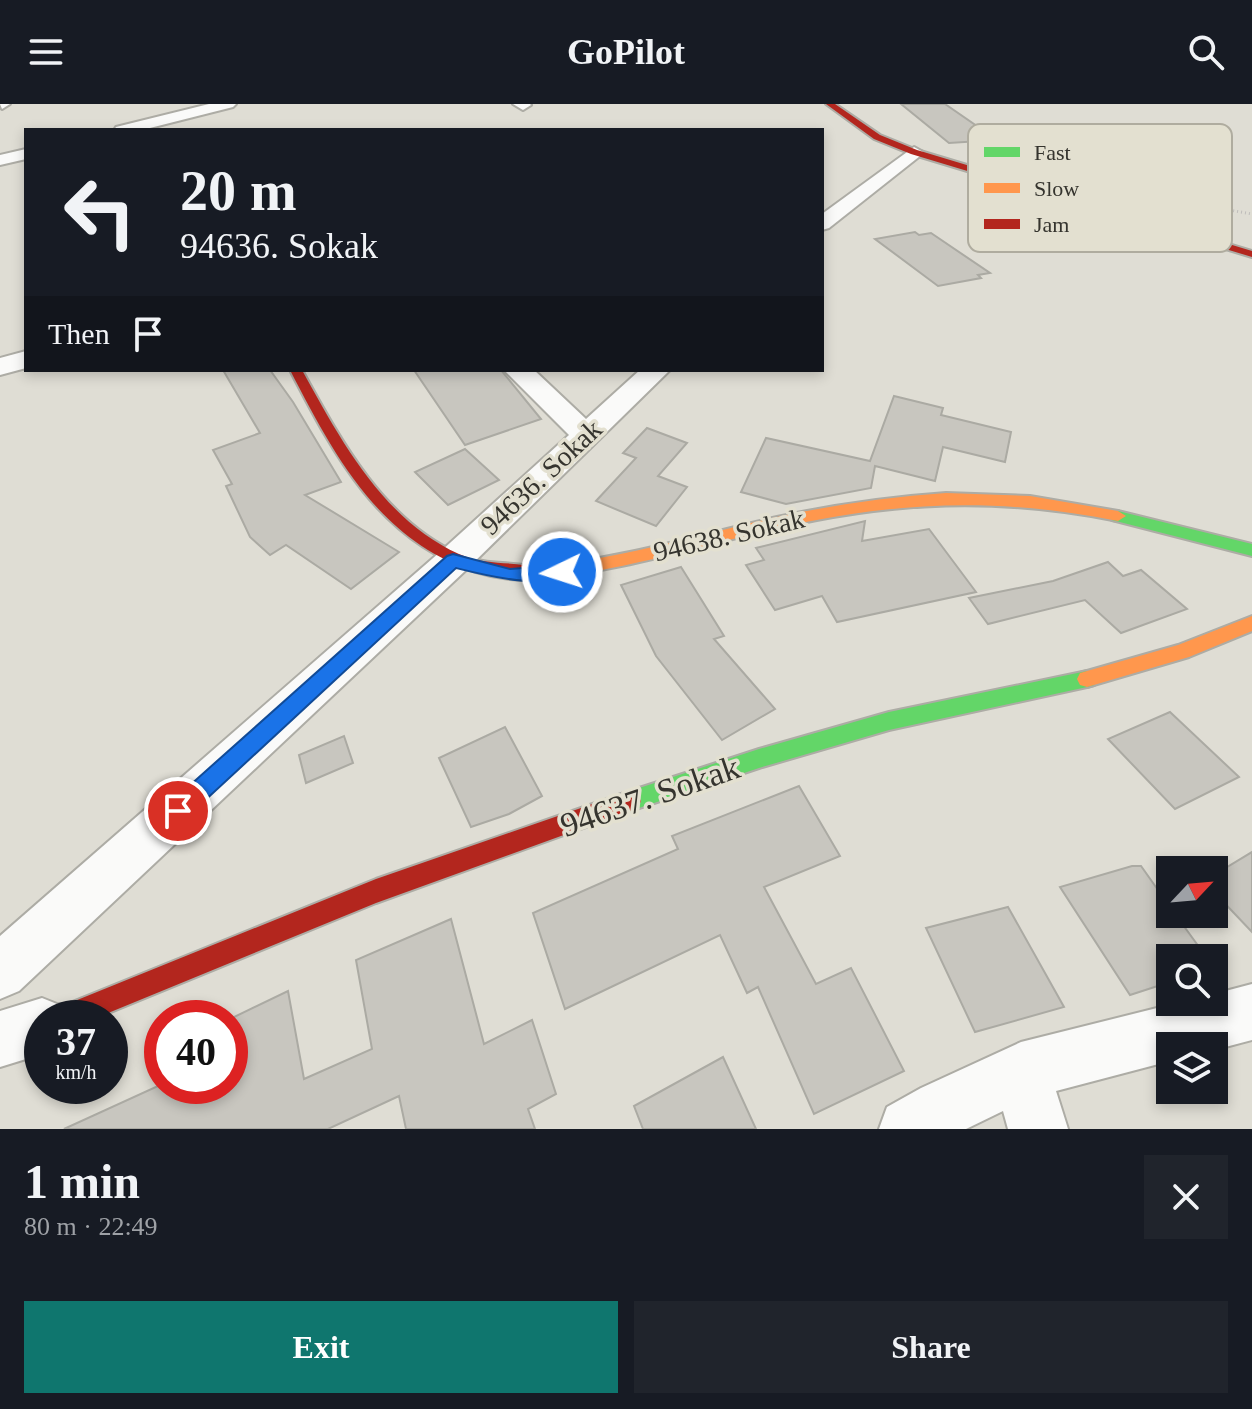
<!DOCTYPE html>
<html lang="en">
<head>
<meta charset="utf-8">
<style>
  body { margin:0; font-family:"Times New Roman",serif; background:#20242c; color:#f1f3f6; height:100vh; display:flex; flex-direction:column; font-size:30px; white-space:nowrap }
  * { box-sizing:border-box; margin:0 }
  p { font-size:26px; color:#9ea1a6 }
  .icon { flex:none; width:44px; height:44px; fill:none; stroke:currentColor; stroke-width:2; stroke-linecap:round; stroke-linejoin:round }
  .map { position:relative; height:1025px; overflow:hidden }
  .panel { display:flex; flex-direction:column; background:#171b24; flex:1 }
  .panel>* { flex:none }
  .hud { position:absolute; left:24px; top:24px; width:800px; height:244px; border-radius:0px; box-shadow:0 4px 12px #0003; background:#171b24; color:#f1f3f6; overflow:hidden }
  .needle { width:52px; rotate:64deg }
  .controls { position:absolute; left:1156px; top:752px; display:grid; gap:16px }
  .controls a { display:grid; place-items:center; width:72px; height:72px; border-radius:0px; background:#171b24; box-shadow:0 4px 12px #0003; font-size:40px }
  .speed { position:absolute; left:24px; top:896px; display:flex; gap:16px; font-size:40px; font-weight:700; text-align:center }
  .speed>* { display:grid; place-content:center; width:104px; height:104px; border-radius:50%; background:#171b24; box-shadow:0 4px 12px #0003; line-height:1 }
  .speed small { font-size:20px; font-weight:400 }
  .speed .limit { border:12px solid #d22; background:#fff; color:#111 }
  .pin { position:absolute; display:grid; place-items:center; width:68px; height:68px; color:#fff; margin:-34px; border:4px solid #fff; border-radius:50%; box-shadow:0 2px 8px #0007 }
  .me { position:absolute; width:88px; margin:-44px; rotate:266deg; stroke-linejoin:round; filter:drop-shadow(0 0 6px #0008) }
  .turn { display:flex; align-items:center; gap:28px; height:168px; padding:0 24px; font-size:36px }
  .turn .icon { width:104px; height:104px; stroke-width:2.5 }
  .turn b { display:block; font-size:56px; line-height:68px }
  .then { display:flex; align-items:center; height:76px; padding:0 24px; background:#0003; gap:16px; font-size:30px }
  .round { display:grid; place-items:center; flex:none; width:84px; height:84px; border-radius:0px; background:#20242c }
  .summary { display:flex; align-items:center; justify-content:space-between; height:136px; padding:0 24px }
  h1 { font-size:48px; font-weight:700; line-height:60px }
  .primary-button { display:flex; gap:16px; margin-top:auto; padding:16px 24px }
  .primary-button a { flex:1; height:92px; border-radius:0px; background:#0f766e; color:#fff; font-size:32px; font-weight:700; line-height:92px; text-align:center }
  .primary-button a+a { background:#20242c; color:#f1f3f6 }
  header { display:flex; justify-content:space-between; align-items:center; height:104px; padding:0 24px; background:#171b24; font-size:36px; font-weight:700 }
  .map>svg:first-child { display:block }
  .building { fill:#c8c6bf; stroke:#abaaa3; stroke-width:2 }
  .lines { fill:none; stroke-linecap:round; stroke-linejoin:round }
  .street-casing { stroke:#adaca5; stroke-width:4 }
  .fast-casing { stroke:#adaca5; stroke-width:4 }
  .slow-casing { stroke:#adaca5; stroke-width:4 }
  .jam-casing { stroke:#adaca5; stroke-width:4 }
  .path { stroke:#bfbdbb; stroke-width:3; stroke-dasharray:1 3; stroke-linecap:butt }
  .street { fill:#fafaf9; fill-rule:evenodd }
  .fast { fill:#63d668; fill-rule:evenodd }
  .slow { fill:#ff974d; fill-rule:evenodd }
  .jam { fill:#b3261e; fill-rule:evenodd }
  .route { fill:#1a73e8; stroke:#114b97; stroke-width:2 }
  .labels { text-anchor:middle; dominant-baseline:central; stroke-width:7; stroke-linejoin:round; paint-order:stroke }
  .street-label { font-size:28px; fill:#35342e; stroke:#e3e0d0 }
  .near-street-label { font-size:34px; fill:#35342e; stroke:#e3e0d0 }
  .key { fill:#e3e0d0; stroke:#afac9f; stroke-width:2 }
  .key-label { font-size:22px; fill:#35342e }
</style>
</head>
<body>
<header><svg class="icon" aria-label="menu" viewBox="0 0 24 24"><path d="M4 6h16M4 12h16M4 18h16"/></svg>GoPilot<svg class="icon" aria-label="search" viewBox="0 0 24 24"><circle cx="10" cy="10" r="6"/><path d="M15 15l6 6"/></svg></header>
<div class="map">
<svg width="1252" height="1025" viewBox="0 0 1252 1025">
  <rect width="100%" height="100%" fill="#dfddd4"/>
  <!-- building -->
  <g class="building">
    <polygon points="901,0 945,0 997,36 949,39"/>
    <polygon points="915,128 919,131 931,129 990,169 978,171 981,174 938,182 875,135"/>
    <polygon points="223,266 270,266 293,298 341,378 305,391 399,448 351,485 286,441 270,451 250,433 226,382 232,380 213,346 260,329"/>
    <polygon points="414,266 501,266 541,315 465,341"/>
    <polygon points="894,292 943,304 941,311 1011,328 1005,358 943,343 935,377 875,362 871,384 786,400 741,388 766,334 870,357"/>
    <polygon points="647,324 687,339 658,372 687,383 656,422 596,397 636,354 623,349"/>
    <polygon points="465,345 499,376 448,401 415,368"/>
    <polygon points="865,417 862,437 929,425 976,488 837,518 822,492 775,506 746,461 764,456 756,444"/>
    <polygon points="1108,458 1123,472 1141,466 1187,505 1121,529 1085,496 988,520 969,494 1053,477"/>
    <polygon points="681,463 724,532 714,535 775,605 722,636 656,552 621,481"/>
    <polygon points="1170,608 1239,673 1175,705 1108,635"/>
    <polygon points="505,623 542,692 509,710 471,723 439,654"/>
    <polygon points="344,632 353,659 306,679 299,651"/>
    <polygon points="799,682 840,752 764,783 816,880 851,864 904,967 814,1010 758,883 747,889 720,831 565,905 533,809 678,745 672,732"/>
    <polygon points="1252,748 1252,828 1214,788 1214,771"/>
    <polygon points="1132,762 1141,762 1170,803 1170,810 1175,810 1207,854 1170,854 1170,878 1130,891 1060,783"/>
    <polygon points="1008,803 1064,903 975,928 926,824"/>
    <polygon points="451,815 484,940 532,916 556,990 528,1005 535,1025 406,1025 399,992 328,1025 64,1025 158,982 230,982 230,915 288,887 304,975 372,945 356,856"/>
    <polygon points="723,953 756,1025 643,1025 634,1002"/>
  </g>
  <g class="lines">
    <!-- street casing -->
    <g class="street-casing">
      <g id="street">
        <polygon points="0,0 10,0 2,5"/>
        <polygon points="209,0 236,0 233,3 142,26 114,26 116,23"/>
        <polygon points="513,0 530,0 531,1 523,6"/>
        <polygon points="914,43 923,48 920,52 829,124 822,126 822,110"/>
        <polygon points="26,45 26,55 0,61 0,51"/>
        <polygon points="26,247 26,264 0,271 0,254"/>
        <polygon points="504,266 534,266 586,315 640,266 670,266 466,466 19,887 0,895 0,832 440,448 569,331"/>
        <polygon points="1252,880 1252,936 1214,946 1214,942 1170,942 1170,957 1056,987 1068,1025 1008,1025 1003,1007 966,1025 879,1025 887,1003 921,984 1021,938 1181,898 1214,898 1214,890"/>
        <polygon points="42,894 62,902 67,914 42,914 42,950 0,963 0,907"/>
      </g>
    </g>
    <!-- fast casing -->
    <g class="fast-casing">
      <g id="fast">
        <polygon points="1118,407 1252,440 1252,452 1112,416 1110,412"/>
        <polygon points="1087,567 1094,569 1097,575 1094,581 1087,583 889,626 759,664 630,707 622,704 619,697 622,690 630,687 759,645 889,608"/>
      </g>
    </g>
    <!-- slow casing -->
    <g class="slow-casing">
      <g id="slow">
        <path d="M946 389 1030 392 1118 407 1126 412 1118 417C999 393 893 397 775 425 695 443 619 468 537 475L528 469 537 463C619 455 697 431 777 413 833 401 889 393 946 389Z"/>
        <polygon points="1252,512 1252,527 1189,553 1087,583 1080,581 1077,575 1080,569 1178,541"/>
      </g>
    </g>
    <!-- jam casing -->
    <g class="jam-casing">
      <g id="jam">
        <polygon points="826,0 835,0 880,31 917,46 1252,147 1252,153 911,50 874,35"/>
        <path d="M290 266H302C340 335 383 416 459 450 488 463 515 456 543 465L546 469 543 473C524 479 495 474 476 468 379 437 334 351 290 266Z"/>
        <polygon points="630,687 638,690 641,697 638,704 376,799 96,914 51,914 55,905 376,775"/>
      </g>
    </g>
    <!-- path -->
    <polyline class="path" points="1178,97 1252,110"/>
    <!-- street -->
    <use href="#street" class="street"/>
    <!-- fast -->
    <use href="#fast" class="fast"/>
    <!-- slow -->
    <use href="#slow" class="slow"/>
    <!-- jam -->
    <use href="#jam" class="jam"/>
  </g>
  <!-- route -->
  <path class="route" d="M453 450 510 465 562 461 570 468C554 489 480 470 456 464L186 714 178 717 170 714 167 707 170 699 447 452Z"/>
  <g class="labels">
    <!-- street labels -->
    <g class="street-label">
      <text transform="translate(541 373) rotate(-43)">94636. Sokak</text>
      <text transform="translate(729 431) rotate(-13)">94638. Sokak</text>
    </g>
    <!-- near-street labels -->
    <g class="near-street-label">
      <text transform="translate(650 692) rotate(-19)">94637. Sokak</text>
    </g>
  </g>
  <!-- legend -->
  <rect x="968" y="20" width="264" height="128" rx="12" class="key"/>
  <rect x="984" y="43" width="36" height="10" fill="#63d668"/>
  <rect x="984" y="79" width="36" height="10" fill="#ff974d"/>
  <rect x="984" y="115" width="36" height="10" fill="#b3261e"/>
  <g class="key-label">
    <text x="1034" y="56">Fast</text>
    <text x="1034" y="92">Slow</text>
    <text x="1034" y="128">Jam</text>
  </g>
</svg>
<div class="controls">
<a><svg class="needle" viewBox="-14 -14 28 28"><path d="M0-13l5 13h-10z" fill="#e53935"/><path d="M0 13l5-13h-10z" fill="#9ea1a6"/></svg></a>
<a><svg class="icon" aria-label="search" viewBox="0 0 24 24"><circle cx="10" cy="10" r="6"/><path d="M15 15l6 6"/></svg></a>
<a><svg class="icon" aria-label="layers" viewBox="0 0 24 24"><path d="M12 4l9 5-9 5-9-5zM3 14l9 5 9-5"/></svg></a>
</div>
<div class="speed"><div>37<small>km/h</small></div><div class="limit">40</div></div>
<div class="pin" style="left:178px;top:707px;background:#d93025"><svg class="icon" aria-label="arrive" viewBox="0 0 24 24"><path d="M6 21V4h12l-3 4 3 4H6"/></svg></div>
<svg class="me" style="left:562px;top:468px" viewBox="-20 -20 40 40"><circle r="17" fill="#1a73e8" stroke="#fff" stroke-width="3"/><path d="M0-11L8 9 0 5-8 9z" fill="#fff"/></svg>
<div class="hud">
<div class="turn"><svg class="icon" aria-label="left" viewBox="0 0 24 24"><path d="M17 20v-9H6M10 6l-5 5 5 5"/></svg><div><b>20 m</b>94636. Sokak</div></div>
<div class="then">Then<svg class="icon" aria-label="arrive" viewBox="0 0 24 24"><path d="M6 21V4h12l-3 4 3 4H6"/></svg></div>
</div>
</div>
<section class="panel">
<div class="summary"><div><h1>1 min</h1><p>80 m · 22:49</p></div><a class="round"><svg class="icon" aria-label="close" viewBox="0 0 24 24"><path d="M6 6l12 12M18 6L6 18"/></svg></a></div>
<div class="primary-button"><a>Exit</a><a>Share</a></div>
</section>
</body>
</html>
